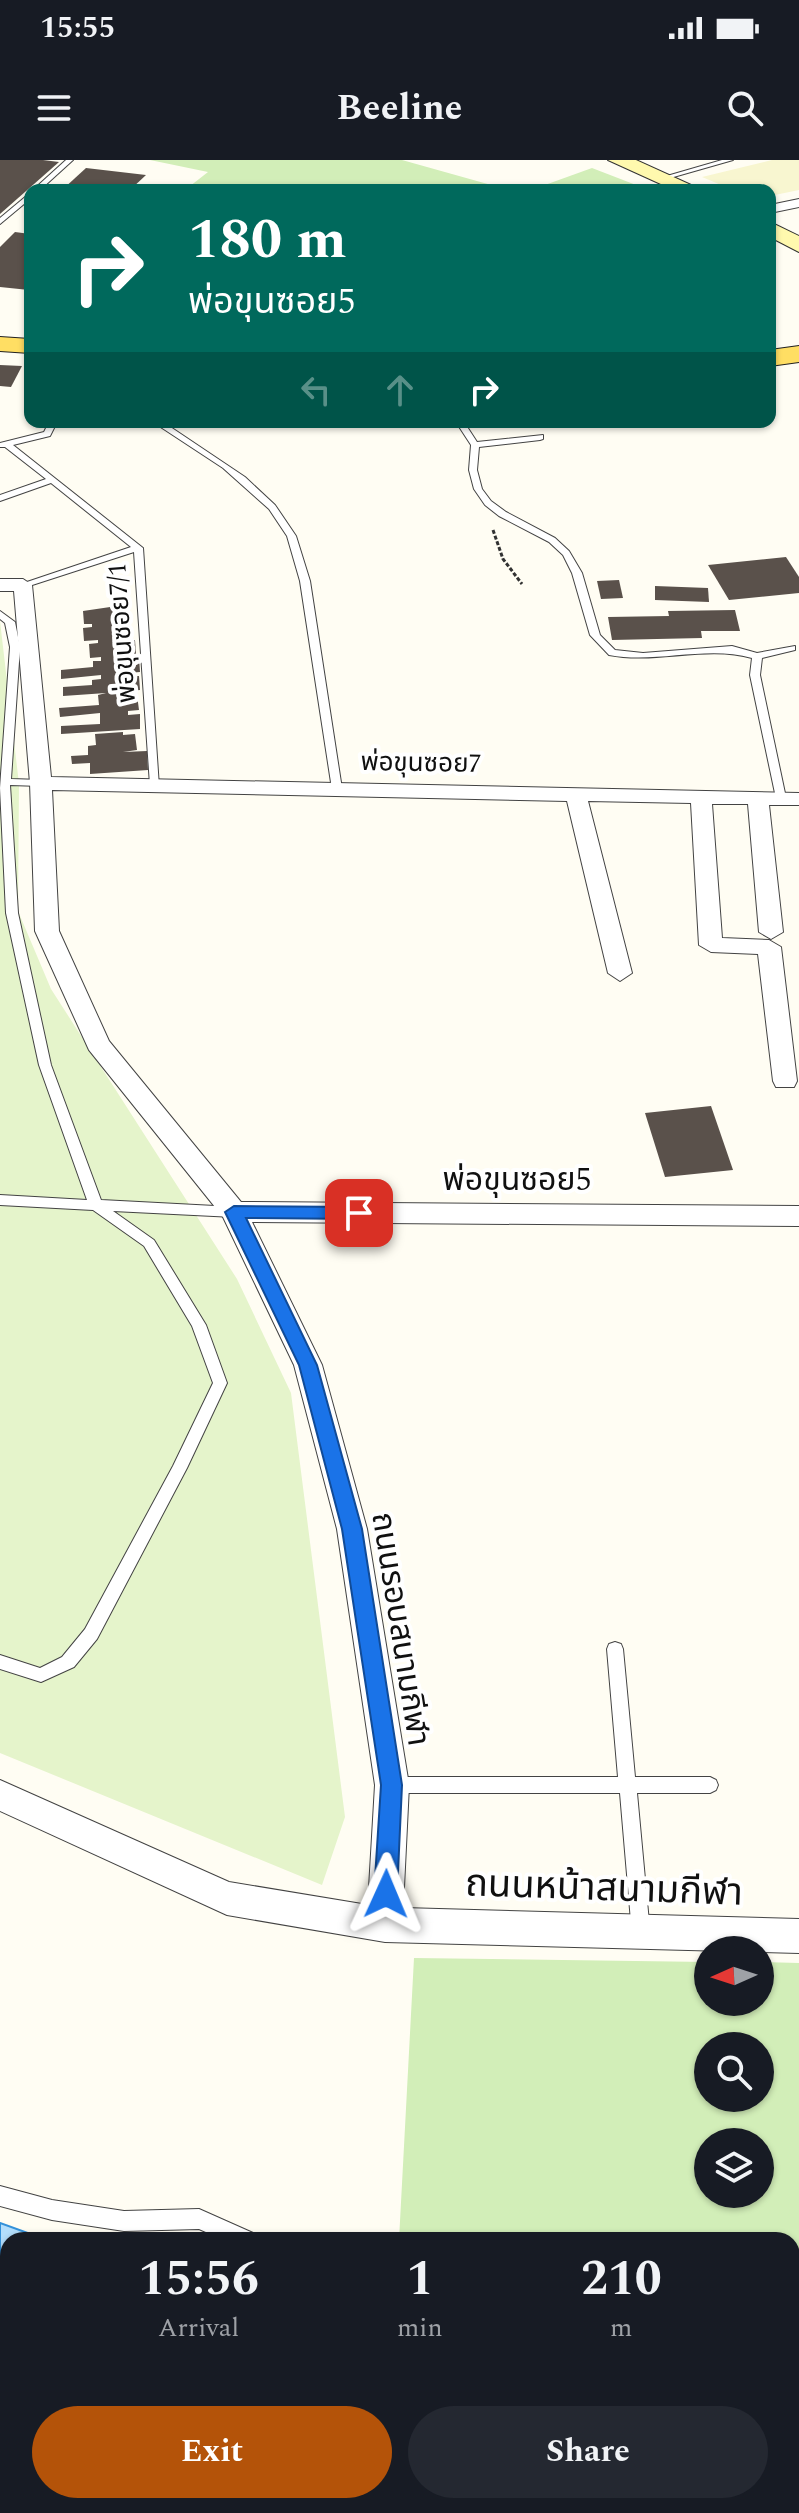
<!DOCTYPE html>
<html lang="en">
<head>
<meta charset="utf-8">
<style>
  body { margin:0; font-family:Spectral,"Noto Sans Thai",serif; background:#242831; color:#f1f3f6; height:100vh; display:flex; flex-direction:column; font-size:30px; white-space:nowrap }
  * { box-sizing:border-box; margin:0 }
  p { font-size:26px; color:#9ea1a6 }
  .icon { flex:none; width:44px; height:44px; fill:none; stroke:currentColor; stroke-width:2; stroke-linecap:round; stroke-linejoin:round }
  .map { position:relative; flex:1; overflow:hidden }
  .details { position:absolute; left:0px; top:2072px; width:800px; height:282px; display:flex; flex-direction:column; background:#171b24; border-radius:24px 24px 0 0; box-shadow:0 2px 6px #0004 }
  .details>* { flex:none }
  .top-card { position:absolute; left:24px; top:24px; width:752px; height:244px; border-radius:16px; box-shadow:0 2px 6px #0004; background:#00695c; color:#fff; overflow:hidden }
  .needle { width:52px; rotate:267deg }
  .buttons { position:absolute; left:694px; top:1776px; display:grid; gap:16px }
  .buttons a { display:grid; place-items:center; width:80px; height:80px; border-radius:50%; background:#171b24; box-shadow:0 2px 6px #0004; font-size:40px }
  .pin { position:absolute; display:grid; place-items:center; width:68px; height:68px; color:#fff; margin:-34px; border-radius:16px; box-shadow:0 4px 12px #0006 }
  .me { position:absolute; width:88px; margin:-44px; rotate:1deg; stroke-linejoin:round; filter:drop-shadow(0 0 6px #0008) }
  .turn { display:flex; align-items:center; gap:28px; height:168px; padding:0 32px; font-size:36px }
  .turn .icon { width:104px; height:104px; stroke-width:2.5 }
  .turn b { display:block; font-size:56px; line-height:68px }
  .lanes { display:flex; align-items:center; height:76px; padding:0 32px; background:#0003; justify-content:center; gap:40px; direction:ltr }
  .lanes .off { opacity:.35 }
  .eta { display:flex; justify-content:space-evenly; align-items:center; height:136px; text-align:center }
  .eta b { font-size:48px; font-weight:700; line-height:56px }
  .action { display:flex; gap:16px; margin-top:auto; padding:16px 32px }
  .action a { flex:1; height:92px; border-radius:48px; background:#b45309; color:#fff; font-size:32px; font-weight:700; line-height:92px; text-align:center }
  .action a+a { background:#242831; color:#f1f3f6 }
  .status { display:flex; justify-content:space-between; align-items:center; height:56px; padding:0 40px; background:#171b24; direction:ltr }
  .status svg { height:22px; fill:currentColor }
  header { display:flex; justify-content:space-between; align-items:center; height:104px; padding:0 32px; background:#171b24; font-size:36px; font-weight:700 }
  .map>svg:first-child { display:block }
  .farmland { fill:#f8f6d0 }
  .green { fill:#d2eeb8; fill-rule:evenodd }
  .pitch { fill:#e5f4cb }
  .water { fill:#b3defc; stroke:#3391da; stroke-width:2 }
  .building { fill:#5a514b }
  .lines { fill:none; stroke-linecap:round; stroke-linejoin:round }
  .service-casing { stroke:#434343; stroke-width:2 }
  .minor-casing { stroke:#434343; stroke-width:2 }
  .secondary-casing { stroke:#323232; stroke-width:2 }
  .primary-casing { stroke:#212121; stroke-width:2 }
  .path { stroke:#323232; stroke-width:3; stroke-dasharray:4 2; stroke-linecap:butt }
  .service { fill:#fff; fill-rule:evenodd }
  .minor { fill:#fff; fill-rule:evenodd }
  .secondary { fill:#fff9ae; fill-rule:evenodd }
  .primary { fill:#ffde63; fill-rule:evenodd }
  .route { fill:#1a73e8; stroke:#114b97; stroke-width:2 }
  .labels { text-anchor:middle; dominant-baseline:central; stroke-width:8; stroke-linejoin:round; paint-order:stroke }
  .far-street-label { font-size:26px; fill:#101010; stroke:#fff }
  .street-label { font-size:32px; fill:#101010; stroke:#fff }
  .near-street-label { font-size:38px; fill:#101010; stroke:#fff }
</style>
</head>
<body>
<div class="status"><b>15:55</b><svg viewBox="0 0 49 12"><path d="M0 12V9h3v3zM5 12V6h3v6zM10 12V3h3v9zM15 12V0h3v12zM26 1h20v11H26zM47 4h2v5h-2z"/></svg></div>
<header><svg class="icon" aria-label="menu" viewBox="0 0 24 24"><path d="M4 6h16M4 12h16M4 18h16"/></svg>Beeline<svg class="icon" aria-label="search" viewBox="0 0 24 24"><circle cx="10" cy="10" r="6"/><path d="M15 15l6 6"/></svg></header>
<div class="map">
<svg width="799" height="2353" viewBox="0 0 799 2353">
  <rect width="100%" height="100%" fill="#fffdf3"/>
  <!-- farmland -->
  <polygon class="farmland" points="772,0 799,0 799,30 770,36 770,30 733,30 702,17"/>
  <!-- green -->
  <g class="green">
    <polygon points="150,0 402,0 509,30 185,30 208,12"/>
    <polygon points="592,8 649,30 531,30"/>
    <path d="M414 1798 708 1802V1842H760V1802L799 1803V2326L792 2322V2080H399ZM708 1886H760V1938H708ZM760 1982V2034H708V1982Z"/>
  </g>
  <!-- pitch -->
  <polygon class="pitch" points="0,461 19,624 18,751 51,829 237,1119 291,1233 345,1657 322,1725 0,1593"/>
  <!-- water -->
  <g class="water">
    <polygon points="0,2063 47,2080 8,2080 8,2169 0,2164"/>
    <polygon points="342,2346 584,2346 596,2353 356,2353"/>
  </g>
  <!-- building -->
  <g class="building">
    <polygon points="0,0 43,0 59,2 0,54"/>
    <polygon points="86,8 146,15 130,30 62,30"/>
    <polygon points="15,72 30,74 29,130 0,127 0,87"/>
    <polygon points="0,205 22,206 11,227 0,226"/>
    <polygon points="786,397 799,417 799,433 729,440 708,405"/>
    <polygon points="619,420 623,438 601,439 597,421"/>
    <polygon points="655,426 708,428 709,442 655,440"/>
    <polygon points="117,446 128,448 130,461 117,462 117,465 129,464 130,478 124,481 135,480 136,494 127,495 127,498 139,497 140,512 127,513 127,517 139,516 140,530 125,531 125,535 137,535 139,550 128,551 128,555 140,554 140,569 61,574 61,566 100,564 100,553 60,557 59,548 99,545 98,535 106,533 63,536 63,527 92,525 92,520 101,519 101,515 61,519 61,510 93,507 93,501 101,501 101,497 90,498 89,484 98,483 98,480 84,481 83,468 92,467 92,464 84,464 83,451"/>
    <polygon points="735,450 740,471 701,471 702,478 612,480 608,457 669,456 668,451"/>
    <polygon points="123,572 123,575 135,574 137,590 123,592 147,591 148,610 90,614 90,603 72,604 71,596 88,595 88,586 96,585 95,574"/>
    <polygon points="711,946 733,1010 665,1017 645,953"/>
  </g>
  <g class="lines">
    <!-- service casing -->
    <g class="service-casing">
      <g id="service">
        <polygon points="66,0 73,0 40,30 33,30"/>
        <polygon points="722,0 733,0 663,20 660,18"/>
        <polygon points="30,33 30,39 0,64 0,58"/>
        <polygon points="49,262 57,262 50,276 13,285 143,388 159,627 151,627 150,625 134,392 26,427 18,425 131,387 51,323 0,341 0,335 46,319 5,287 0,287 0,283 44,272"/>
        <polygon points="153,262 163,262 245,317 275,345 296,376 310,421 342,629 341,631 333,631 332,629 300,421 287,376 269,349 223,308"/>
        <path d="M456 262H464L477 282 543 275V279L540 280 479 287 477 310 482 329 491 341 506 352 555 378 569 391 582 413 600 475 615 490 643 493 732 486 757 493 795 486V490L762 498 760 515 786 638 785 640H777L776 638 750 515 752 498C706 485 656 504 609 495L590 475 572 413 563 395 549 382 499 356 485 345 474 329 469 310 471 285Z"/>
        <polygon points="0,451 15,462 20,487 11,619 41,620 46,623 41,626 10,625 18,753 51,905 101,1040 234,1047 241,1052 234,1057 113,1051 154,1080 206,1165 227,1223 187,1308 97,1479 74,1507 41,1522 0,1509 0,1495 40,1508 62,1497 85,1469 173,1306 213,1223 192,1166 144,1086 93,1050 0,1045 0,1035 87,1040 39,905 6,753 0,628 10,487 5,463 0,459"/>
        <polygon points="615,1482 621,1484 623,1489 635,1617 710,1617 716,1620 718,1625 716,1630 710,1633 637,1633 650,1773 647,1779 641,1782 635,1779 632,1773 620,1633 392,1633 386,1630 384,1625 386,1620 392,1617 618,1617 607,1489 609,1484"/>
        <polygon points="0,2026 52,2040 124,2051 199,2049 253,2073 256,2080 224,2080 199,2069 124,2071 52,2060 0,2046"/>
        <polygon points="0,2242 8,2245 8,2269 0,2266"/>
        <polygon points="792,2344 798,2353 766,2353 763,2346 792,2346"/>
        <polygon points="119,2346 151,2346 154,2353 122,2353"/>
      </g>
    </g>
    <!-- minor casing -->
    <g class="minor-casing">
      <g id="minor">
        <polygon points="799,39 799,47 770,53 770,45"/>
        <polygon points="0,419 23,419 32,425 51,617 799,633 799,645 769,645 783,772 771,779 759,772 748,644 712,644 722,778 769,780 781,787 797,921 794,927 776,927 773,921 758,794 711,792 699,785 691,643 588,641 632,813 620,821 608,813 567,641 52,630 59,771 109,881 241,1042 799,1046 799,1066 252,1062 322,1205 367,1369 409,1625 403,1748 799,1759 799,1793 385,1782 227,1755 0,1651 0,1620 229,1722 368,1745 375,1625 337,1369 294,1205 223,1057 89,890 35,771 30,623 14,431 0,431"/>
      </g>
    </g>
    <!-- secondary casing -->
    <g class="secondary-casing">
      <g id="secondary">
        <polygon points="608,0 636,0 702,30 674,30"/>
        <polygon points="770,62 799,76 799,92 770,77"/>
      </g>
    </g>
    <!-- primary casing -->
    <g class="primary-casing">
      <g id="primary">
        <polygon points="0,177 30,179 30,193 0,191"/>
        <polygon points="799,186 799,202 770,206 770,190"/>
      </g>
    </g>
    <!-- path -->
    <polyline class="path" points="493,370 503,399 522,424"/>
    <!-- service -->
    <use href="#service" class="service"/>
    <!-- minor -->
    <use href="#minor" class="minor"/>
    <!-- secondary -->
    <use href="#secondary" class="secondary"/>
    <!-- primary -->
    <use href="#primary" class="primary"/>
  </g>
  <!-- route -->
  <polygon class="route" points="234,1046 359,1047 368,1053 359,1059 246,1058 317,1205 362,1369 402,1625 397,1734 394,1742 386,1745 378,1742 374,1734 381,1625 342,1369 299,1205 225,1052"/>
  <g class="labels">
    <!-- far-street labels -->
    <g class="far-street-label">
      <text transform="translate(122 473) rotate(-94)">พ่อขุนซอย7/1</text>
      <text transform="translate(421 603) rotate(1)">พ่อขุนซอย7</text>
    </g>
    <!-- street labels -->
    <g class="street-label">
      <text x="517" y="1020">พ่อขุนซอย5</text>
      <text transform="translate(400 1469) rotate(81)">ถนนรอบสนามกีฬา</text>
    </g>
    <!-- near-street labels -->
    <g class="near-street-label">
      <text transform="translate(604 1729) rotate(2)">ถนนหน้าสนามกีฬา</text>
    </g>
  </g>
</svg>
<div class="buttons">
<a><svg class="needle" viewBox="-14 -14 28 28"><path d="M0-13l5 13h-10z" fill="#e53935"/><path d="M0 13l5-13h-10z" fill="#9ea1a6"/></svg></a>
<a><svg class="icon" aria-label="search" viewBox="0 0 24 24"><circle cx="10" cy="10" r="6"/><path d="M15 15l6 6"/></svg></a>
<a><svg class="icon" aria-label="layers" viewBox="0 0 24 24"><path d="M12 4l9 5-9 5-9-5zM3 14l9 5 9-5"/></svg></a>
</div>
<div class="pin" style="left:359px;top:1053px;background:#d93025"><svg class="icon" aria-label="arrive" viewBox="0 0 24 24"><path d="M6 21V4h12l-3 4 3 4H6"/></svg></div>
<svg class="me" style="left:386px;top:1734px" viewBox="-20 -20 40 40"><path d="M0-17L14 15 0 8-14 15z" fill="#1a73e8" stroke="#fff" stroke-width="4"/></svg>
<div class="top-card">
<div class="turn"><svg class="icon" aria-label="right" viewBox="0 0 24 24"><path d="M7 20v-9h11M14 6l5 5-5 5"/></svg><div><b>180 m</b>พ่อขุนซอย5</div></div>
<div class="lanes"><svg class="icon off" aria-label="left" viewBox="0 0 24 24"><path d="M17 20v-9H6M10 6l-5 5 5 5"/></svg><svg class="icon off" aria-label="ahead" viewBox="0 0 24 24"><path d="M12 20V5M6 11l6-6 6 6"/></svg><svg class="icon" aria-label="right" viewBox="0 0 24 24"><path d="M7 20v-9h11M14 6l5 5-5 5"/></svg></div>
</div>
<section class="details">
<div class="eta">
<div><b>15:56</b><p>Arrival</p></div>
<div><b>1</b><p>min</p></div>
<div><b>210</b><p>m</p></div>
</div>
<div class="action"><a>Exit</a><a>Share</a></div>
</section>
</div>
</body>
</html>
